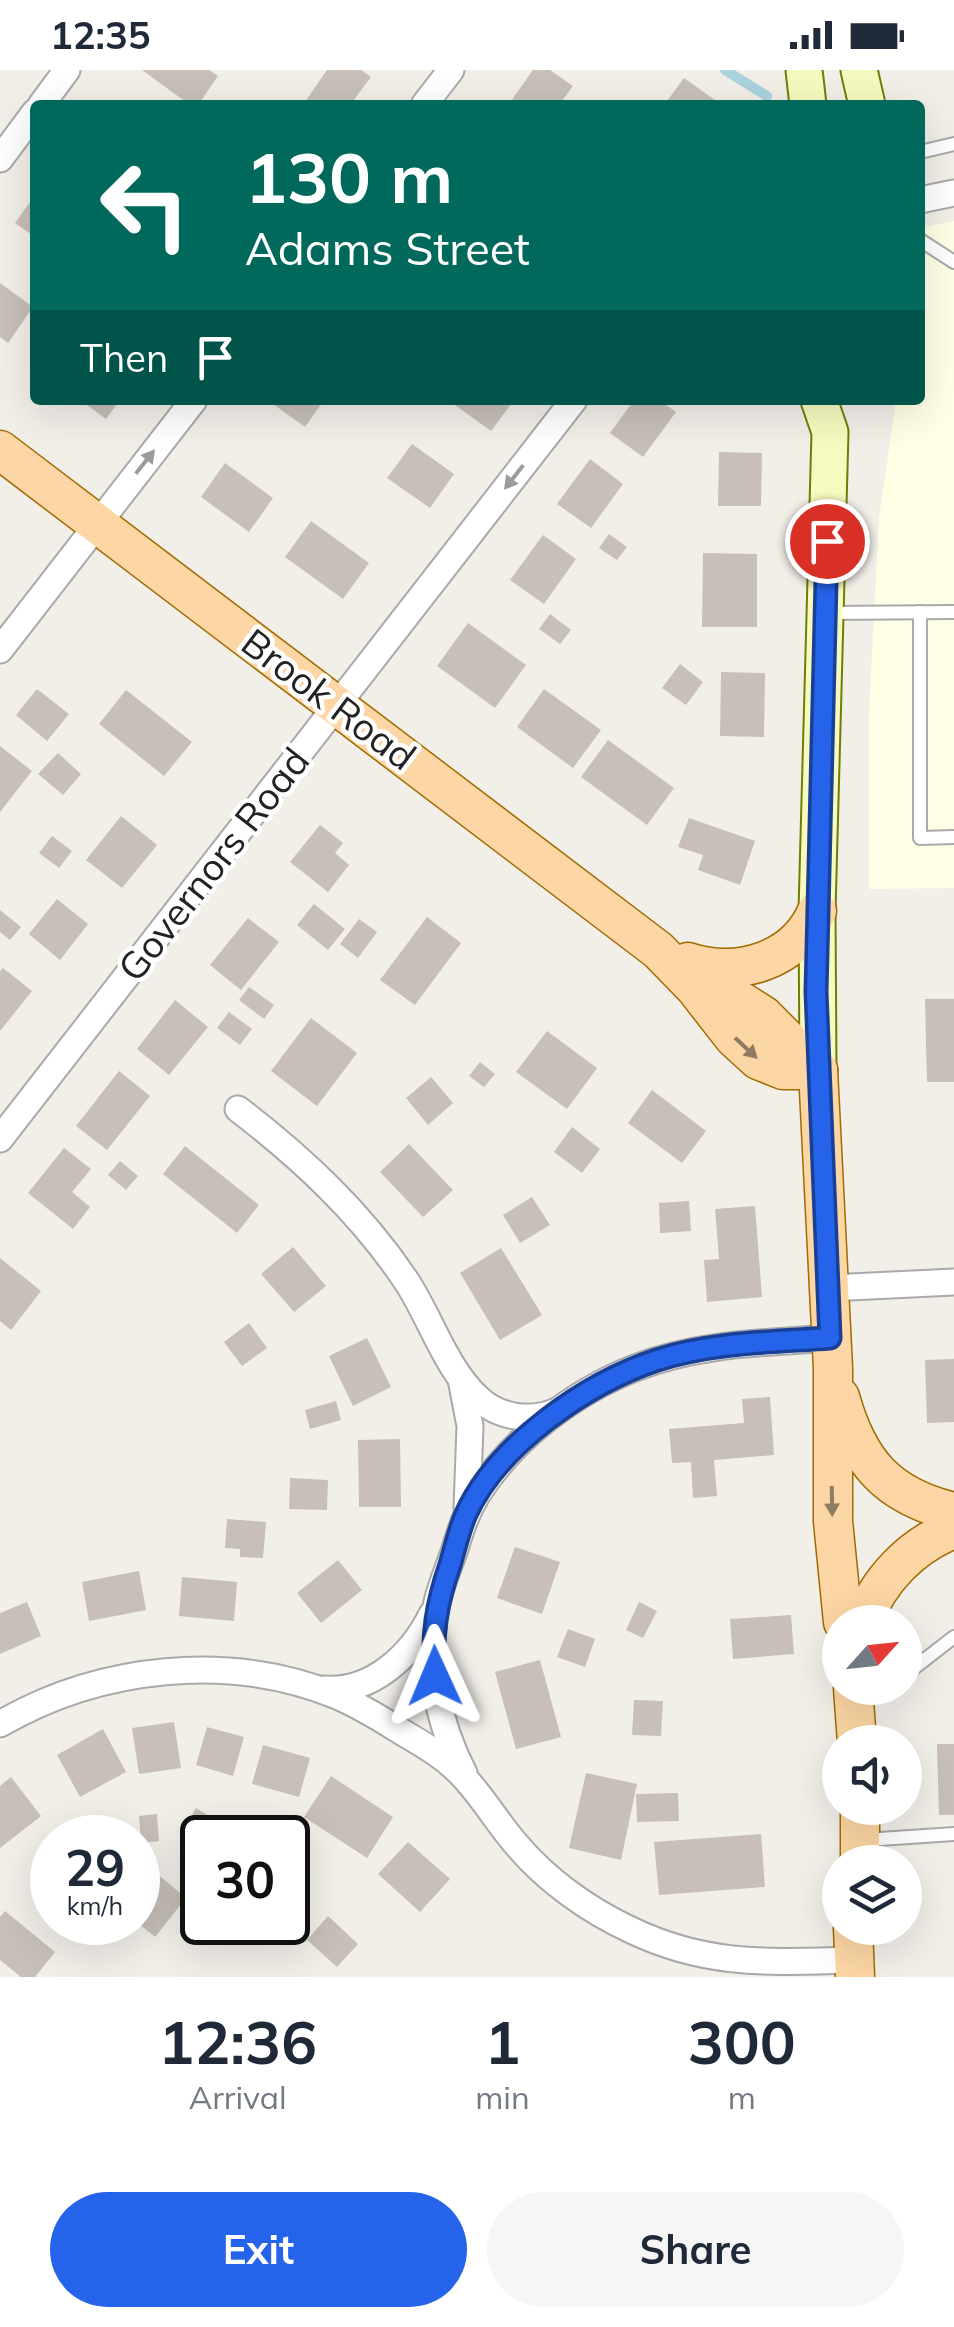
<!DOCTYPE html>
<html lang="en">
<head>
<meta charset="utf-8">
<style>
  body { margin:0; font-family:Mulish,sans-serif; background:#f6f6f7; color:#1f2937; height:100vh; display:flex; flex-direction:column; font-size:38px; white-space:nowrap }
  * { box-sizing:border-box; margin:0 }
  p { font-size:32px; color:#747a83 }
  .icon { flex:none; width:55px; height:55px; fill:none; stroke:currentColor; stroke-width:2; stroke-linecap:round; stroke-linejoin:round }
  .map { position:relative; height:1907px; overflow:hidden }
  .side { display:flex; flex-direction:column; background:#fff; flex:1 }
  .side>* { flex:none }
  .hud { position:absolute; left:30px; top:30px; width:895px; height:305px; border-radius:10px; box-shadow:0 10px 40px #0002; background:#00695c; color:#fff; overflow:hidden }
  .needle { width:65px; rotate:63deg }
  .tools { position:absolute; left:822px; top:1535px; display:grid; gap:20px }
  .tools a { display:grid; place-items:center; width:100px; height:100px; border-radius:50%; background:#fff; box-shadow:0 10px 40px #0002; font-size:50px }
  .speed { position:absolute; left:30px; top:1745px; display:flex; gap:20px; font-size:50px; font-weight:700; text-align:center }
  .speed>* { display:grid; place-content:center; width:130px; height:130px; border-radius:50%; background:#fff; box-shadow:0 10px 40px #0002; line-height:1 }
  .speed small { font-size:25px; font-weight:400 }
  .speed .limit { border:5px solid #111; border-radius:15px; background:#fff; color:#111 }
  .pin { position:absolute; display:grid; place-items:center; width:85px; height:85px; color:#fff; margin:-42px; border:5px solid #fff; border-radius:50%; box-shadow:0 2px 10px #0007 }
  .me { position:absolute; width:110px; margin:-55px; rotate:359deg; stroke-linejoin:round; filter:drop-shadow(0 0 8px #0008) }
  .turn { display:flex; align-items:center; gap:35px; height:210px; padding:0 50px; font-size:45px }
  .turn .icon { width:130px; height:130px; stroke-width:2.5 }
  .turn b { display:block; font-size:70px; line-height:85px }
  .then { display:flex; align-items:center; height:95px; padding:0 50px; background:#0003; gap:20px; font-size:38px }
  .eta { display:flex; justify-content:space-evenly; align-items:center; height:170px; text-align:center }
  .eta b { font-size:60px; font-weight:700; line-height:70px }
  .primary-button { display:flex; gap:20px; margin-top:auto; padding:20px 50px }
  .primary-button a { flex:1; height:115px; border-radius:60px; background:#2563eb; color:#fff; font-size:40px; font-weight:700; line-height:115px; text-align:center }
  .primary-button a+a { background:#f6f6f7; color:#1f2937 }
  .status { display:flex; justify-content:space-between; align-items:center; height:70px; padding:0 50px; background:#fff; direction:ltr }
  .status svg { height:28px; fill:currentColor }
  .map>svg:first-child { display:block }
  .education { fill:#ffffe5 }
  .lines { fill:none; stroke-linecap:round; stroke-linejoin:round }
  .stream { stroke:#aad3df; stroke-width:10 }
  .building { fill:#c7bfb8 }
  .service-casing { stroke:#a9a9a9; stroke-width:16 }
  .minor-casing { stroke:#a9a9a9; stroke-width:29 }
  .secondary-casing { stroke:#707d05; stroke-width:39 }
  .primary-casing { stroke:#a06b00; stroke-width:41 }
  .service { stroke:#fff; stroke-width:12 }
  .minor { stroke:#fff; stroke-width:25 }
  .secondary { stroke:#f7fabf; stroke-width:35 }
  .primary { stroke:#fcd6a4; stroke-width:38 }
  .oneway { fill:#9c9c9c }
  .oneway2 { fill:#8f7c63 }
  .route-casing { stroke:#184099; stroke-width:25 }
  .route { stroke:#2563eb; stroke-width:18 }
  .labels { text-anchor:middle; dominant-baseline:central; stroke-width:9; stroke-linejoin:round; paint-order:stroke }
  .street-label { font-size:38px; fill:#222; stroke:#fff }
</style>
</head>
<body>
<div class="status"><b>12:35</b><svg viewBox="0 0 49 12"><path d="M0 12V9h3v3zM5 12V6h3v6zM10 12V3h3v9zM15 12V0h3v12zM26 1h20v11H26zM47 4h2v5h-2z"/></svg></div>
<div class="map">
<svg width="954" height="1907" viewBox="0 0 954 1907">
  <rect width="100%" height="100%" fill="#f2efe9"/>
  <!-- education -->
  <polygon class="education" points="954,151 954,818 869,819 869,644 879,449 896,330 920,330 921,158"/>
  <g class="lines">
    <!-- stream -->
    <polyline class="stream" points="725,0 767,26"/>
  </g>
  <!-- building -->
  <g class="building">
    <polygon points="142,0 209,0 218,6 198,35 183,35 186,32"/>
    <polygon points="327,0 361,0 371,7 350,35 309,35 305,32"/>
    <polygon points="533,0 550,0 573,16 559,35 516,35 511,31"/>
    <polygon points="684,8 722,35 664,35"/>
    <polygon points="35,125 35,167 15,153"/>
    <polygon points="0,213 33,237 8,273 0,267"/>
    <polygon points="80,330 120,330 106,349"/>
    <polygon points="276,330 324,330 305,357 273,334"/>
    <polygon points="448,330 514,330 491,361"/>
    <polygon points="634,330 659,330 676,342 643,387 610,363"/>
    <polygon points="412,374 454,404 430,438 387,408"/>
    <polygon points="719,382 762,383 761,436 718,436"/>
    <polygon points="590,389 623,414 591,458 557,434"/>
    <polygon points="225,393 273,428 249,462 201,427"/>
    <polygon points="311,451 369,493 343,529 285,487"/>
    <polygon points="609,464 627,477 617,490 599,478"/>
    <polygon points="543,465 576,489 544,534 510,510"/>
    <polygon points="703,483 757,484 757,557 702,557"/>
    <polygon points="550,544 571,560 560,574 539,559"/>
    <polygon points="468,553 526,595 495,638 437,596"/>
    <polygon points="680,594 703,612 686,635 662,618"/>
    <polygon points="721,602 765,603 764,667 720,666"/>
    <polygon points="37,619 69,644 47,671 16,645"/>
    <polygon points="544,619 601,660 573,698 517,657"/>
    <polygon points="126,620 192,672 164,706 99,654"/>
    <polygon points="608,670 674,718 647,755 581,707"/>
    <polygon points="0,676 32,701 0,742"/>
    <polygon points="58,683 81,704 63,725 38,704"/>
    <polygon points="121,746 157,775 122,818 86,790"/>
    <polygon points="689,748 755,771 740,815 698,800 703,785 678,777"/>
    <polygon points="320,755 343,773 335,783 349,795 328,822 290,792"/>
    <polygon points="52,766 72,781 59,798 39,783"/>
    <polygon points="57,829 88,854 60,890 29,864"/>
    <polygon points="314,834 345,859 328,880 297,855"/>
    <polygon points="0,840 21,857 10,870 0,862"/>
    <polygon points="427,847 461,873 415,935 380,910"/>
    <polygon points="248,848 279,872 241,920 210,895"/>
    <polygon points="359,849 377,862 358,888 340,874"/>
    <polygon points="3,898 32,921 0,961 0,901"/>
    <polygon points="249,917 274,935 264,949 239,930"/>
    <polygon points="925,929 954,929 954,1012 927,1012"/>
    <polygon points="175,930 208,957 169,1005 137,979"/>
    <polygon points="229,942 252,959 240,975 217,958"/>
    <polygon points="311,948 357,983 317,1036 271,1001"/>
    <polygon points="547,961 597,998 567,1039 516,1002"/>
    <polygon points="480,992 495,1004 484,1017 469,1006"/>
    <polygon points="119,1001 150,1026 107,1080 76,1056"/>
    <polygon points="431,1007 453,1033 428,1055 406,1028"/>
    <polygon points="652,1020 706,1061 682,1093 628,1053"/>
    <polygon points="572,1057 600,1079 582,1103 554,1082"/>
    <polygon points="409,1074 453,1120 423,1147 380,1102"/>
    <polygon points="185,1076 259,1135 237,1163 163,1104"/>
    <polygon points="64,1078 91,1099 72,1122 90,1137 73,1159 28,1123"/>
    <polygon points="120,1091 138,1106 126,1120 108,1105"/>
    <polygon points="532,1127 550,1155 520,1173 503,1145"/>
    <polygon points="689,1131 691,1161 660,1163 659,1133"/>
    <polygon points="755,1136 762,1227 707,1232 704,1190 719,1189 715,1139"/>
    <polygon points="293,1177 326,1216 294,1242 261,1204"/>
    <polygon points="501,1178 542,1245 500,1270 460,1203"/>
    <polygon points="0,1188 41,1221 11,1260 0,1251"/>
    <polygon points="249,1253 267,1278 242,1296 224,1272"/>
    <polygon points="367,1268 391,1317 353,1336 329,1286"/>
    <polygon points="954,1289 954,1352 927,1353 925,1290"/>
    <polygon points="770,1327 774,1385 714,1390 717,1426 693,1428 691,1392 672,1393 669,1359 744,1353 742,1329"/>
    <polygon points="336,1331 341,1350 310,1359 305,1340"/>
    <polygon points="400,1369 401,1437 359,1437 358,1370"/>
    <polygon points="290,1408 328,1410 327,1440 289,1439"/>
    <polygon points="227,1449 266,1452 263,1488 240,1487 240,1479 225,1478"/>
    <polygon points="515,1477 560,1492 542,1544 497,1528"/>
    <polygon points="338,1490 362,1520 321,1553 297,1523"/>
    <polygon points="139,1501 146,1540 89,1551 82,1512"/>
    <polygon points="182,1507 237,1512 234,1551 179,1546"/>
    <polygon points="27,1532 41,1566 0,1584 0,1543"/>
    <polygon points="639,1532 657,1541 643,1568 626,1560"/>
    <polygon points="791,1545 794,1584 733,1589 730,1549"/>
    <polygon points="568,1559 595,1569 585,1597 557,1587"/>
    <polygon points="540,1590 561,1667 516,1679 495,1602"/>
    <polygon points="634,1630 663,1631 661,1666 632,1665"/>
    <polygon points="174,1652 181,1698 139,1704 132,1658"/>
    <polygon points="207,1657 244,1667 233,1706 196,1695"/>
    <polygon points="103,1659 126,1702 80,1727 57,1685"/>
    <polygon points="937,1674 954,1674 954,1745 939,1745"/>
    <polygon points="263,1675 310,1688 299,1727 252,1714"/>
    <polygon points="586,1703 637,1714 621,1790 569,1778"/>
    <polygon points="331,1706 393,1747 367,1788 304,1747"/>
    <polygon points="11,1707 41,1746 0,1778 0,1716"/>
    <polygon points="678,1723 679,1751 637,1752 636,1724"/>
    <polygon points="196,1738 214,1749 199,1774 181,1764"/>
    <polygon points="157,1744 159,1771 141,1773 139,1746"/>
    <polygon points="100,1748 110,1768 65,1768"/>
    <polygon points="761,1764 765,1817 659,1825 654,1772"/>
    <polygon points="408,1772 450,1809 420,1842 378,1804"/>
    <polygon points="149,1797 186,1828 155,1867 138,1853 138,1811"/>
    <polygon points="5,1841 55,1882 35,1907 21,1907 0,1890 0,1847"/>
    <polygon points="328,1846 358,1874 337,1897 307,1870"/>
  </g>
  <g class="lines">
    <!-- service casing -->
    <g class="service-casing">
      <g id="service">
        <polyline points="920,82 954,74"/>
        <polyline points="920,170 954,192"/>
        <polyline points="920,542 920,768 954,767"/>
        <polyline points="828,543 954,542"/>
        <polyline points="905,1605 954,1567"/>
        <polyline points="865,1770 954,1764"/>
      </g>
    </g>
    <!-- minor casing -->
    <g class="minor-casing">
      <g id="minor">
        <polyline points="41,35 67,0"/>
        <polyline points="424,35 451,0"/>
        <polyline points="0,89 35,42"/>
        <polyline points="920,130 954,123"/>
        <polyline points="0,580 194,330"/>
        <path d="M238 1039C303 1089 361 1143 407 1212 431 1249 446 1299 479 1329 500 1348 531 1352 557 1341"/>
        <polyline points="0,1069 574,330"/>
        <polyline points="829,1218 954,1212"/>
        <polyline points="461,1309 470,1356 467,1438"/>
        <path d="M324 1619C372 1623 412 1585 432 1544"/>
        <path d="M0 1654C100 1596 229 1582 337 1626 358 1635 378 1647 397 1659 419 1672 441 1684 459 1702 481 1724 496 1751 516 1774 546 1810 588 1840 631 1860 708 1897 771 1892 854 1890"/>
        <path d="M464 1703C438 1654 424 1587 437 1532 441 1515 448 1499 454 1482 460 1462 466 1443 477 1425 512 1369 574 1322 635 1298 698 1273 764 1273 831 1268"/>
      </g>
    </g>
    <!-- secondary casing -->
    <g class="secondary-casing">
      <g id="secondary">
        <polyline points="804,0 808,35"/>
        <polyline points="859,0 867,35"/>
        <polyline points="818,1000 817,841 830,362 819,330"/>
      </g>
    </g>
    <!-- primary casing -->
    <g class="primary-casing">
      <g id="primary">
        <polyline points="0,380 658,880 695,918 734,968 758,990 783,1000 818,1000"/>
        <path d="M688 892C738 908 796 891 817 841"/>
        <polyline points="690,899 763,945 818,1000"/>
        <polyline points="818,1000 833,1298 833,1451 843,1552"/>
        <path d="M840 1327C858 1392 887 1426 954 1442"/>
        <path d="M863 1552C878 1510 912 1475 954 1459"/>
        <polyline points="853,1618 857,1672"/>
        <polyline points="860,1792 860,1738"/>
        <polyline points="853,1858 855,1907"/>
      </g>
    </g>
    <!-- service -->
    <use href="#service" class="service"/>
    <!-- minor -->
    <use href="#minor" class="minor"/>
    <!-- secondary -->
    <use href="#secondary" class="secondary"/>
    <!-- primary -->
    <use href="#primary" class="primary"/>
  </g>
  <!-- one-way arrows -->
  <defs><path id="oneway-solid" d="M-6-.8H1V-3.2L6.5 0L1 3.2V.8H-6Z" transform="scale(2.5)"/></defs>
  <g class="oneway">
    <use href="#oneway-solid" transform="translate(145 392) rotate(-52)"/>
    <use href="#oneway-solid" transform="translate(514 407) rotate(128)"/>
  </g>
  <g class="oneway2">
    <use href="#oneway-solid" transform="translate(746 978) rotate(43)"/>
    <use href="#oneway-solid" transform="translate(832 1431) rotate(89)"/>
  </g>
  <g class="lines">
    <!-- route casing -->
    <g class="route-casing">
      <path id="route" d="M435 1606C431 1566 437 1532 450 1495 455 1478 459 1460 466 1444 498 1374 587 1313 657 1290 713 1272 773 1272 830 1268L816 922 827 471"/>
    </g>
    <!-- route -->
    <use href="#route" class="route"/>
  </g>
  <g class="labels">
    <!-- street labels -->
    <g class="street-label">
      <text transform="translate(329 629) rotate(37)">Brook Road</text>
      <text transform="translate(213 794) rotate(-52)">Governors Road</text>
    </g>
  </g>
</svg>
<div class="tools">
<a><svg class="needle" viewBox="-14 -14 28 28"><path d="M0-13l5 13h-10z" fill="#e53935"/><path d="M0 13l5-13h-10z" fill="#747a83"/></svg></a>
<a><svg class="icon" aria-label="sound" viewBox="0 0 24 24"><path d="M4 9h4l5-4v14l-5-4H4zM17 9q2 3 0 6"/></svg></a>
<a><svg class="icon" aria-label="layers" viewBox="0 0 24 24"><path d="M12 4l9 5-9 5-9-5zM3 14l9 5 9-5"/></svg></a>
</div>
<div class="speed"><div>29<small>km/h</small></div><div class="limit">30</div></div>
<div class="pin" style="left:827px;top:471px;background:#d93025"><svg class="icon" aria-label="arrive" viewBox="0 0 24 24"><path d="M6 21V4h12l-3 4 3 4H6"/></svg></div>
<svg class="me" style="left:435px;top:1606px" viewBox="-20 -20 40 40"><path d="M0-17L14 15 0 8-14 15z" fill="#2563eb" stroke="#fff" stroke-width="4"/></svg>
<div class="hud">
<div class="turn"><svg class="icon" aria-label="left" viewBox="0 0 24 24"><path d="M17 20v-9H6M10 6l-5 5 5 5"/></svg><div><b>130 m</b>Adams Street</div></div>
<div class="then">Then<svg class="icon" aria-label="arrive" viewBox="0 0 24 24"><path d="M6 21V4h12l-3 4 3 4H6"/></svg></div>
</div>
</div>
<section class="side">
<div class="eta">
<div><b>12:36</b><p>Arrival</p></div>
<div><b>1</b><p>min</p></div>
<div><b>300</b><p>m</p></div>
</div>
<div class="primary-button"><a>Exit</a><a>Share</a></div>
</section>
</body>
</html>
